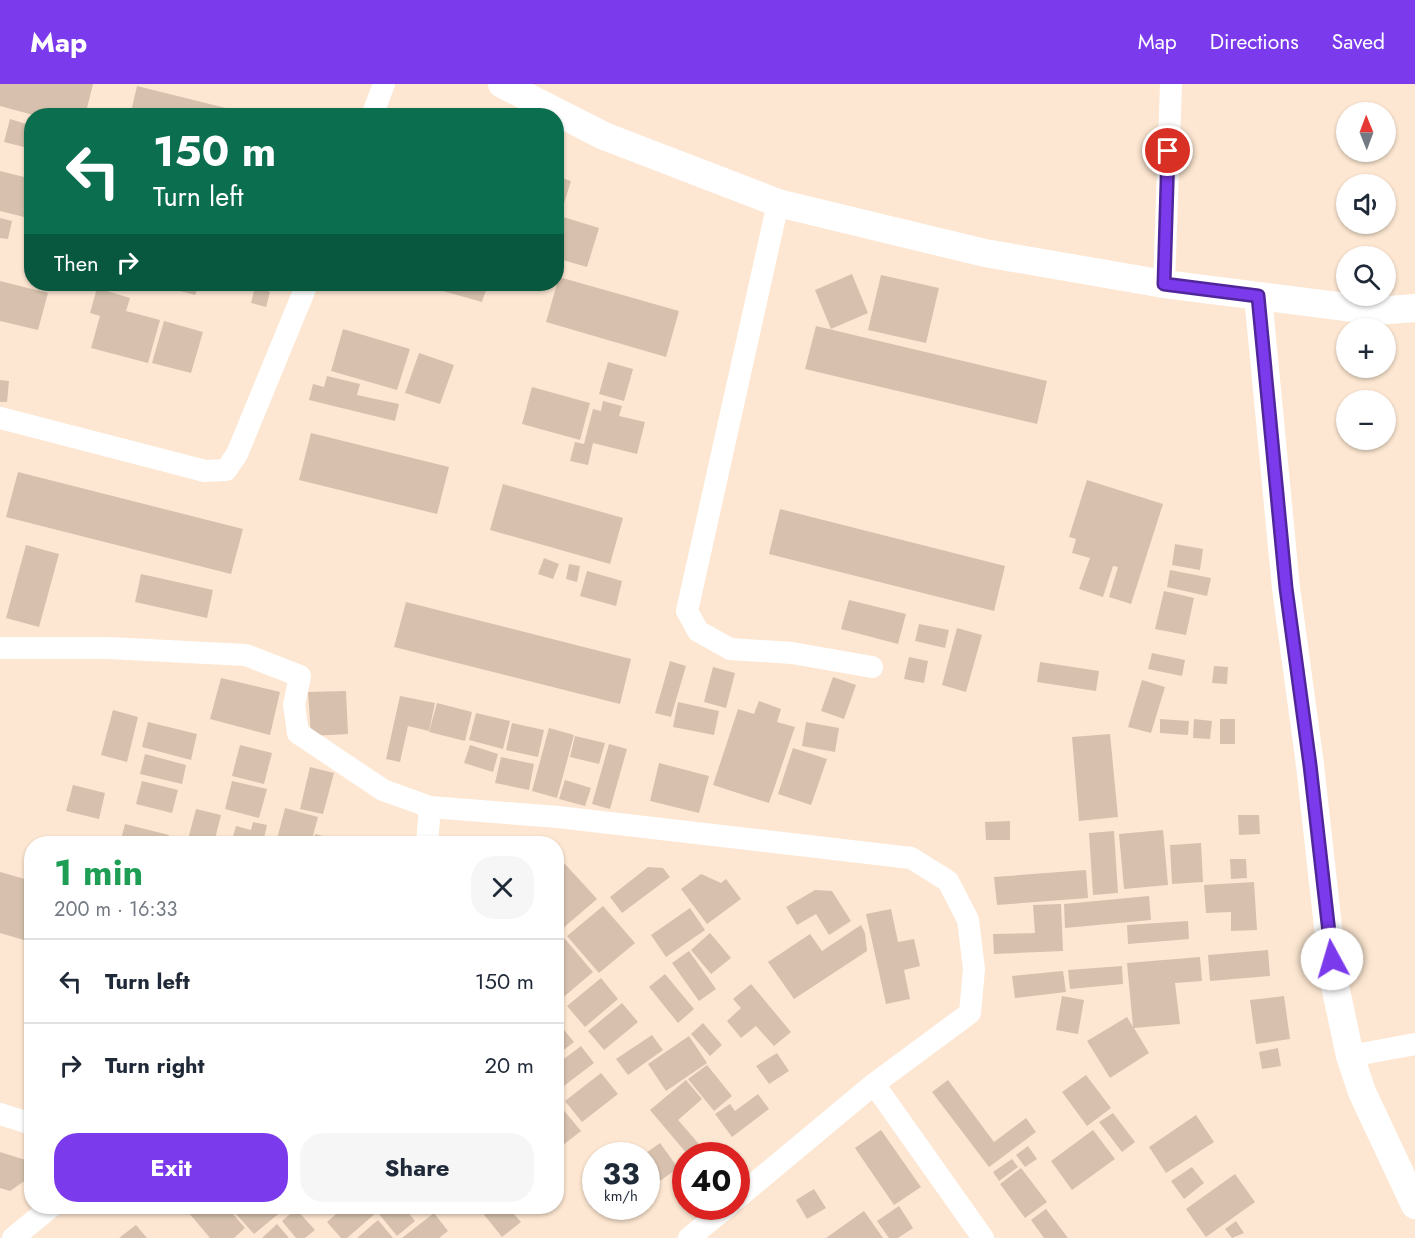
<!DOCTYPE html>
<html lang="en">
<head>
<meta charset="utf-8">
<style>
  body { margin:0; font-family:Jost,sans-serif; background:#f6f6f7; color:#1f2937; height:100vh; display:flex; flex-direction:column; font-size:22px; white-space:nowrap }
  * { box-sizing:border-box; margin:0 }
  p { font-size:20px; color:#747a83 }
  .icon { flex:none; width:33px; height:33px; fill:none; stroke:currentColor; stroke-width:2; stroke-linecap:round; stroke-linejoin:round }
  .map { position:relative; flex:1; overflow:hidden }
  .side { position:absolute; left:24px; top:752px; width:540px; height:378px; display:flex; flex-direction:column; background:#fff; border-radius:24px; box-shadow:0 2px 4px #0004 }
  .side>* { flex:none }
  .hud { position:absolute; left:24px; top:24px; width:540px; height:183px; border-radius:24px; box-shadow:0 2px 4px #0004; background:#0b6e4f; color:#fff; overflow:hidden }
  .needle { width:39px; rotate:359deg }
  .buttons { position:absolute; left:1336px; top:18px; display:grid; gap:12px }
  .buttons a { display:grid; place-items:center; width:60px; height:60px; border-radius:50%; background:#fff; box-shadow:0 2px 4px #0004; font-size:30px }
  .speed { position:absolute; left:582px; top:1058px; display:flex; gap:12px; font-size:30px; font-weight:700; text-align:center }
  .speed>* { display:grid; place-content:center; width:78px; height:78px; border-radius:50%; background:#fff; box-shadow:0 2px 4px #0004; line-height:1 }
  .speed small { font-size:15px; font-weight:400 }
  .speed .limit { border:9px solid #d22; background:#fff; color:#111 }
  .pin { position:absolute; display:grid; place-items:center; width:51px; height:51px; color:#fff; margin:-26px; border:3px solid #fff; border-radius:50%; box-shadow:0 2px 6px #0007 }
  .me { position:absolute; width:66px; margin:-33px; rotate:354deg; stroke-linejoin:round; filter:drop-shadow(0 0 4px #0008) }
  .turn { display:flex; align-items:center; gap:21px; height:126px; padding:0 30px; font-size:27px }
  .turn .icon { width:78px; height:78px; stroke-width:2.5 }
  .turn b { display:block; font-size:42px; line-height:51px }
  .then { display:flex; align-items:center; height:57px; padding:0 30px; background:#0003; gap:12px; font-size:22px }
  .round { display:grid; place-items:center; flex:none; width:63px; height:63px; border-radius:24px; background:#f6f6f7 }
  .headline { display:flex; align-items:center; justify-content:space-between; height:102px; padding:0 30px }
  h1 { font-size:36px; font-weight:700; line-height:45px; color:#1e9e55 }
  .primary-button { display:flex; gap:12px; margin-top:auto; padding:12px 30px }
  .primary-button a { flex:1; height:69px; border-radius:24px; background:#7c3aed; color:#fff; font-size:24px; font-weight:700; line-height:69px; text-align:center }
  .primary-button a+a { background:#f6f6f7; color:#1f2937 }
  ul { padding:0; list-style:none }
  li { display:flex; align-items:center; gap:18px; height:84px; padding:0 30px; border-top:2px solid #e0e1e3 }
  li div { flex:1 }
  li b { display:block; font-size:22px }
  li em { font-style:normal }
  header { display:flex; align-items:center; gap:36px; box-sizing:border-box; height:84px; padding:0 30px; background:#7c3aed; color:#fff }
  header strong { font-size:28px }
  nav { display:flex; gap:33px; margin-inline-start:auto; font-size:21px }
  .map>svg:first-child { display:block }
  .building { fill:#d7c1ae }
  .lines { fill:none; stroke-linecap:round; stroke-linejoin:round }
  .minor { stroke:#fff; stroke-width:22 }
  .tertiary { stroke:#fff; stroke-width:28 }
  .route-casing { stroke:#51269a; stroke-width:15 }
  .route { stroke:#7c3aed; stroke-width:10 }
</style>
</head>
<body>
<header>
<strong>Map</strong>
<nav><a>Map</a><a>Directions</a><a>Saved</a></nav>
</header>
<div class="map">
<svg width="1415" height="1154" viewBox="0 0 1415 1154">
  <rect width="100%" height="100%" fill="#fde7d2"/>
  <!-- building -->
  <g class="building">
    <polygon points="0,0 93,0 85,32 37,32 0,22"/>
    <polygon points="137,2 254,31 254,32 130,32"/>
    <polygon points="28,33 32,34 32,65 4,58 10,35 26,40"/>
    <polygon points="0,87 32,95 32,135 0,127"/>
    <polygon points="556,92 571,97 560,132 599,144 587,183 556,174"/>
    <polygon points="0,134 12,137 8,155 0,154"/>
    <polygon points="852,190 868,229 831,245 815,206"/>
    <polygon points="881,191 939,204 926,259 868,246"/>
    <polygon points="559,193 679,227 666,273 546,238"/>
    <polygon points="0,197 48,209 38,246 0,237"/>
    <polygon points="174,200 199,200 195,211 173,205"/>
    <polygon points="418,200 488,200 482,218"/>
    <polygon points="255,203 270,208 266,223 251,219"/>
    <polygon points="97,204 130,214 126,227 160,236 148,279 91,264 100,232 90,229"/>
    <polygon points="164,237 203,248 191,289 152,279"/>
    <polygon points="816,242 1047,297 1037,340 805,285"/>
    <polygon points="343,245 410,265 397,306 331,287"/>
    <polygon points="419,269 454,281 440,320 405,309"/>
    <polygon points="608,278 633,285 624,317 599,310"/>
    <polygon points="327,292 360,300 357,311 399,320 395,337 309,316 313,300 324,303"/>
    <polygon points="0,296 9,297 7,318 0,318"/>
    <polygon points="532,303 590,319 580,356 522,340"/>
    <polygon points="603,317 622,322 619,332 645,338 637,370 593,359 588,381 570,377 575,358 584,360 593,325 601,327"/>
    <polygon points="311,349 449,383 437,430 299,396"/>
    <polygon points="18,388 243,445 231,490 6,433"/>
    <polygon points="1087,396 1163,420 1131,520 1109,513 1118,483 1113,482 1103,513 1079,505 1090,474 1072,469 1076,455 1069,453"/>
    <polygon points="503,400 623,434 610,480 490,446"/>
    <polygon points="780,425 1005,482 994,527 769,470"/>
    <polygon points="1175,460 1203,465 1200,486 1172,481"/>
    <polygon points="26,461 59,470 39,543 6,534"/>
    <polygon points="544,474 559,480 553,495 538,490"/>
    <polygon points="569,480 580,482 577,498 566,495"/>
    <polygon points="1170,486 1211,494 1207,512 1167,503"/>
    <polygon points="587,487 622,497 616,522 580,512"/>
    <polygon points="141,490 213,506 207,534 135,518"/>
    <polygon points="1164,507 1194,514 1186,551 1155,545"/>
    <polygon points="849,516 906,530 898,560 841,545"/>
    <polygon points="406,518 631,575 620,620 394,563"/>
    <polygon points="919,540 949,546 945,564 915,557"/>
    <polygon points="957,544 982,551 966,608 942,601"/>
    <polygon points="1152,569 1185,576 1182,592 1148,585"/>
    <polygon points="909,573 928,577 924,599 904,595"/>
    <polygon points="670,577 686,582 671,633 655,629"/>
    <polygon points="1040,578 1099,587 1096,607 1037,598"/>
    <polygon points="1214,582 1228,583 1227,600 1212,599"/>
    <polygon points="713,583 735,589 726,624 704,618"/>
    <polygon points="833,593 856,601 844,635 821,627"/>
    <polygon points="221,594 280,608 270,651 210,635"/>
    <polygon points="1142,596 1165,603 1151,649 1128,643"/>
    <polygon points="346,607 348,650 311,652 308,608"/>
    <polygon points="400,612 435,619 429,647 408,642 400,678 386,675"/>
    <polygon points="759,617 781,625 777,638 795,643 769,719 713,701 738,625 754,630"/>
    <polygon points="678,618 719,627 714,651 673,643"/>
    <polygon points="437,619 472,628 465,657 429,648"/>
    <polygon points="113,626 138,633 127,678 101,671"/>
    <polygon points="476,629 510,637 503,665 469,656"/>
    <polygon points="1160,635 1189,637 1188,651 1160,649"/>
    <polygon points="1194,635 1212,637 1210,655 1193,654"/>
    <rect x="1220" y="635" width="15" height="25"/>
    <polygon points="148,638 197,650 191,676 142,663"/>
    <polygon points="806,638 839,644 835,668 802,662"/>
    <polygon points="512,639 544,646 538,673 506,666"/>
    <polygon points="549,644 574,651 557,714 532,707"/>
    <polygon points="1110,650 1118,733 1079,737 1072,653"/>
    <polygon points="575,652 605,659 599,680 570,673"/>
    <polygon points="609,660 627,665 610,725 592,720"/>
    <polygon points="240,661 272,669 264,700 232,692"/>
    <polygon points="470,661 498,670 493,688 464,679"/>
    <polygon points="793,664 827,675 811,721 778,710"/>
    <polygon points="145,670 186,681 182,700 140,690"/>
    <polygon points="501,673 534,680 529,706 495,699"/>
    <polygon points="659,679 709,692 699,729 650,717"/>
    <polygon points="310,683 334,689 323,730 300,725"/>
    <polygon points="565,696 591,704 585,722 559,715"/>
    <polygon points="142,697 178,706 172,729 136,720"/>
    <polygon points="232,697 267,705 259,734 225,725"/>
    <polygon points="73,701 105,709 99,735 66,727"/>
    <polygon points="285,724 318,733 311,759 276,759"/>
    <polygon points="196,725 221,731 214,759 187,759"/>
    <polygon points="1238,731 1259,731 1260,750 1239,751"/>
    <polygon points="1010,737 1010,756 986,756 985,738"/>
    <polygon points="253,738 267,741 263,759 231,759 236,742 251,746"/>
    <polygon points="125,740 169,751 166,759 120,759"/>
    <polygon points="1163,746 1168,801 1124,805 1119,750"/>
    <polygon points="1114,747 1118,809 1093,811 1089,749"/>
    <polygon points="315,750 347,758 347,759 313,759"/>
    <polygon points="1201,759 1203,798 1172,800 1170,761"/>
    <polygon points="1230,775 1246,775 1247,794 1231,795"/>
    <polygon points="565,780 597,815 562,845 556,839 556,787"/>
    <polygon points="648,783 663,784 670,793 622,829 610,813"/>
    <polygon points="1086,786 1088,814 997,821 994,793"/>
    <polygon points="0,788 32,797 32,832 24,856 0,849"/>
    <polygon points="701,790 721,799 726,795 741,815 707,840 681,805"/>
    <polygon points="1254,798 1257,846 1231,847 1231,828 1206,829 1204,801"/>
    <polygon points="815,806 832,807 851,837 829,851 816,830 797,841 786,823"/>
    <polygon points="1149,812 1151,836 1065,844 1064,820"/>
    <polygon points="1061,820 1063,867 994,870 993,850 1035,849 1033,821"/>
    <polygon points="603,822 635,859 599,889 567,852"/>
    <polygon points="690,824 705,846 666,873 651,851"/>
    <polygon points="891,825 898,858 914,855 920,882 904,886 910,915 886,920 866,830"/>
    <polygon points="1188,837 1189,855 1128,860 1127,841"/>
    <polygon points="861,841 865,849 867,867 794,915 768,878 810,850 822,867"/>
    <polygon points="710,849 731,874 711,890 691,866"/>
    <polygon points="565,855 593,888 560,916 556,911 556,862"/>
    <polygon points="1268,866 1270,892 1210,897 1208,871"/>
    <polygon points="689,867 716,905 699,917 672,879"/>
    <polygon points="1200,873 1202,897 1175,899 1180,940 1134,944 1149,969 1110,994 1087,957 1127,933 1133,943 1127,879"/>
    <polygon points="1122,882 1123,900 1070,905 1068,886"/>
    <polygon points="1063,887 1066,908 1015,914 1012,892"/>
    <polygon points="665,890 694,925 678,939 649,903"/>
    <polygon points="601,894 618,915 585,943 567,922"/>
    <polygon points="751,900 791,948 774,962 756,942 741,954 727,937 741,924 733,915"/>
    <polygon points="1062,912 1084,916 1078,950 1056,946"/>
    <polygon points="1284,912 1290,955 1256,960 1250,916"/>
    <polygon points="622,919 638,938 604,966 588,947"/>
    <polygon points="703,939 722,961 710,972 691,950"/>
    <polygon points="561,942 574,958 556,972 556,945"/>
    <polygon points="652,951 663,966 628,991 616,975"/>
    <polygon points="689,952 707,979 666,1007 648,980"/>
    <polygon points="581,962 594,979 556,1008 556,981"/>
    <polygon points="1278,964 1281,982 1262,985 1259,968"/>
    <polygon points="777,969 789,987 769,1000 756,982"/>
    <polygon points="707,981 732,1012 714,1027 688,995"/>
    <polygon points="601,989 618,1010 582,1038 565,1017"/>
    <polygon points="1086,991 1111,1024 1087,1042 1062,1008"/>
    <polygon points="686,996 702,1015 678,1036 706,1068 702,1071 688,1071 650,1026"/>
    <polygon points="948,996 994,1058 1026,1034 1036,1048 989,1083 932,1008"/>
    <polygon points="758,1010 769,1025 732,1053 715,1030 730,1020 735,1027"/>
    <polygon points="556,1017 581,1047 558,1065 556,1063"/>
    <polygon points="1113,1029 1135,1058 1122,1068 1099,1038"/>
    <polygon points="1196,1031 1214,1058 1166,1089 1149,1063"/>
    <polygon points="881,1046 921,1103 894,1121 855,1064"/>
    <polygon points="1093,1046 1115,1075 1072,1106 1051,1077"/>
    <polygon points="660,1059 678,1084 646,1107 646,1071 643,1071"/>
    <polygon points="620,1061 628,1071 606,1071"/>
    <polygon points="1028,1062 1037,1075 1025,1083 1016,1071"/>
    <polygon points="0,1068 32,1078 26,1096 10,1107 0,1104"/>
    <polygon points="1012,1075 1018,1083 999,1097 993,1088"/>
    <polygon points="1192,1083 1204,1099 1184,1115 1171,1097"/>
    <polygon points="1021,1084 1047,1118 1025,1134 1000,1100"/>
    <polygon points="1235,1090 1255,1118 1206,1153 1186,1125"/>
    <polygon points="814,1105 826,1124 807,1135 796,1116"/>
    <polygon points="183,1122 226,1122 245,1144 234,1154 210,1154"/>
    <polygon points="245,1122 288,1122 254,1150 236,1130"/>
    <polygon points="345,1122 377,1122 374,1124 377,1128 347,1154 341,1154 327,1138"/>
    <polygon points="389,1122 403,1122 415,1137 397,1152 379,1130"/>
    <polygon points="477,1122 507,1122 521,1138 502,1153"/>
    <polygon points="899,1122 913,1144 898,1154 889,1154 877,1137"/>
    <polygon points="296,1125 315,1146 305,1154 296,1154 282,1137"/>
    <polygon points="1046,1125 1068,1154 1044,1154 1031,1136"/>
    <polygon points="864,1127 883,1154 826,1154"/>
    <polygon points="434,1129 448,1147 439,1154 402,1154"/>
    <polygon points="378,1136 393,1154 357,1154"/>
    <polygon points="1236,1137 1244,1149 1232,1154 1225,1145"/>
    <polygon points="277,1140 289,1154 262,1154"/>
    <polygon points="136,1141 147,1154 119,1154"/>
  </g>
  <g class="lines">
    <!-- minor -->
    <g class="minor">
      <polyline points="372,32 384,0"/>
      <polyline points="778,119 687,527 698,547 730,565 792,569 872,583"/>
      <polyline points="1164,200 1171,0"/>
      <polyline points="0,334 205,387 226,386 237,370 307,200"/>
      <polyline points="0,564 109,564 246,571 300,592 294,621 298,649 383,706 430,723 558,733 911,774 948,797 968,836 974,885 970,929 874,1000 736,1115"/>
      <polyline points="427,759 430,723"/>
      <polyline points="1350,972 1415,960"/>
      <polyline points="874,1000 983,1154"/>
      <polyline points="0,1030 32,1040"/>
      <polyline points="13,1154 52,1122"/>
      <polyline points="689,1154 728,1122"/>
    </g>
    <!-- tertiary -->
    <g class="tertiary">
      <polyline points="502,0 604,52 778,119 985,169 1164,200 1377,227 1415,224"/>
      <polyline points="1258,212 1286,504 1310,681 1334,897 1350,972 1362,1008 1415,1121"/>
    </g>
  </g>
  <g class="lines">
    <!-- route casing -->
    <g class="route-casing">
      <polyline id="route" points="1168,67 1164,200 1258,212 1286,504 1310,681 1332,875"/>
    </g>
    <!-- route -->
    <use href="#route" class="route"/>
  </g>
</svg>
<div class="buttons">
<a><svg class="needle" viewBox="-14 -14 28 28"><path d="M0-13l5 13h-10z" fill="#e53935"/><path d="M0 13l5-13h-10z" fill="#747a83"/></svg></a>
<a><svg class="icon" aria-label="sound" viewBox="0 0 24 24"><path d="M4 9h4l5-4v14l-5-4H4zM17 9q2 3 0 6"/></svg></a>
<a><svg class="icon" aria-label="search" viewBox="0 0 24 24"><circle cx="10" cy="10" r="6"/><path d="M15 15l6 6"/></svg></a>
<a>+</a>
<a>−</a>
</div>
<div class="speed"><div>33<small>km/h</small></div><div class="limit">40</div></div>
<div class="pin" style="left:1168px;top:67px;background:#d93025"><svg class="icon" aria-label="arrive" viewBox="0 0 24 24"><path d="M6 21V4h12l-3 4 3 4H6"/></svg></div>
<svg class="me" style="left:1332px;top:875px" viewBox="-20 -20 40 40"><circle r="19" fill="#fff"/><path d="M0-13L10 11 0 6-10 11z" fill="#7c3aed"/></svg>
<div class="hud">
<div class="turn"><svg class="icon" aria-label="left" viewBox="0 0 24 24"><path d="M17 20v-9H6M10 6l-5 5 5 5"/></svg><div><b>150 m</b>Turn left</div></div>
<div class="then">Then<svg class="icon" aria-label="right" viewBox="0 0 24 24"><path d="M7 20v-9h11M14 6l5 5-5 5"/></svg></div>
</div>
<section class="side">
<div class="headline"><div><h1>1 min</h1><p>200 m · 16:33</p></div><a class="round"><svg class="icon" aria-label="close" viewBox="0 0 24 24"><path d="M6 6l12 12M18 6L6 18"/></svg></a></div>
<ul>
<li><svg class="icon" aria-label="left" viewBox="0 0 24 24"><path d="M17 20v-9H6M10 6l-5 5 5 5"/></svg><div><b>Turn left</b></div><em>150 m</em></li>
<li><svg class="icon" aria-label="right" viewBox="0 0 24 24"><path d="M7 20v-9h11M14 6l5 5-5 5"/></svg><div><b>Turn right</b></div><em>20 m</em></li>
</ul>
<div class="primary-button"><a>Exit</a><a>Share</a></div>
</section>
</div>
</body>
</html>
